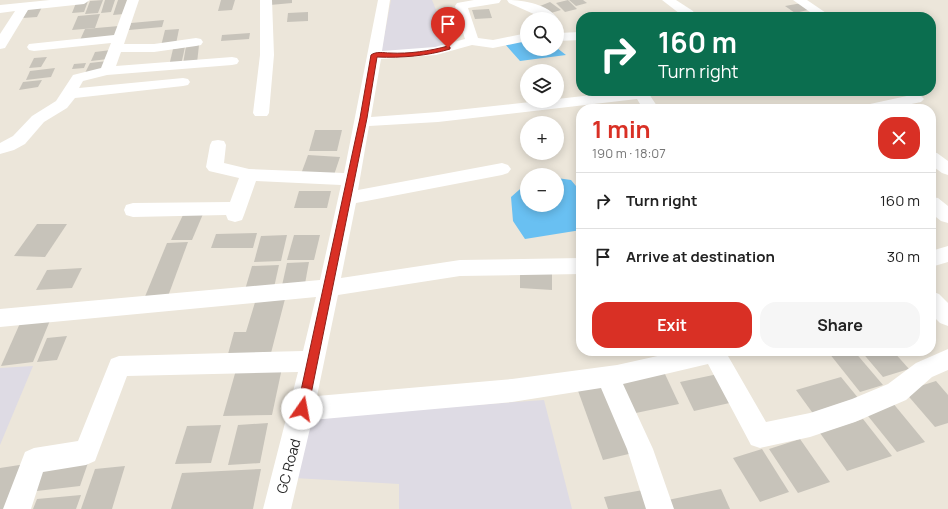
<!DOCTYPE html>
<html lang="en">
<head>
<meta charset="utf-8">
<style>
  body { margin:0; font-family:Manrope,sans-serif; background:#f6f6f6; color:#222; height:100vh; display:flex; flex-direction:column; font-size:15px; white-space:nowrap }
  * { box-sizing:border-box; margin:0 }
  p { font-size:13px; color:#767676 }
  .icon { flex:none; width:22px; height:22px; fill:none; stroke:currentColor; stroke-width:2; stroke-linecap:round; stroke-linejoin:round }
  .map { position:relative; flex:1; overflow:hidden }
  .sheet { position:absolute; left:576px; top:104px; width:360px; height:252px; display:flex; flex-direction:column; background:#fff; border-radius:16px; box-shadow:0 2px 10px #0003 }
  .sheet>* { flex:none }
  .banner { position:absolute; left:576px; top:12px; width:360px; height:84px; border-radius:16px; box-shadow:0 2px 10px #0003; background:#0b6e4f; color:#fff; overflow:hidden }
  .controls { position:absolute; left:520px; top:12px; display:grid; gap:8px }
  .controls a { display:grid; place-items:center; width:44px; height:44px; border-radius:50%; background:#fff; box-shadow:0 2px 10px #0003; font-size:20px }
  .pin { position:absolute; display:grid; place-items:center; width:34px; height:34px; color:#fff; margin:-41px -17px; border-radius:50% 50% 50% 0; rotate:-45deg; box-shadow:0 0 4px #0007 }
  .pin .icon { rotate:45deg }
  .me { position:absolute; width:44px; margin:-22px; rotate:12deg; stroke-linejoin:round; filter:drop-shadow(0 0 3px #0008) }
  .turn { display:flex; align-items:center; gap:14px; height:84px; padding:0 16px; font-size:18px }
  .turn .icon { width:52px; height:52px; stroke-width:2.5 }
  .turn b { display:block; font-size:28px; line-height:34px }
  .round { display:grid; place-items:center; flex:none; width:42px; height:42px; border-radius:16px; background:#f6f6f6 }
  .head { display:flex; align-items:center; justify-content:space-between; height:68px; padding:0 16px }
  h1 { font-size:24px; font-weight:700; line-height:30px; color:#d93025 }
  .button { display:flex; gap:8px; margin-top:auto; padding:8px 16px }
  .button a { flex:1; height:46px; border-radius:16px; background:#d93025; color:#fff; font-size:16px; font-weight:700; line-height:46px; text-align:center }
  .button a+a { background:#f6f6f6; color:#222 }
  ul { padding:0; list-style:none }
  li { display:flex; align-items:center; gap:12px; height:56px; padding:0 16px; border-top:1px solid #e0e0e0 }
  li div { flex:1 }
  li b { display:block; font-size:15px }
  li em { font-style:normal }
  .map>svg:first-child { display:block }
  .industrial { fill:#dedbe4 }
  .water { fill:#69c0f2 }
  .building { fill:#c7c3ba }
  .lines { fill:none; stroke-linecap:round; stroke-linejoin:round }
  .minor { fill:#fff; fill-rule:evenodd }
  .route { fill:#d93025; stroke:#8d1f18 }
  .labels { text-anchor:middle; dominant-baseline:central; stroke-width:3.5; stroke-linejoin:round; paint-order:stroke }
  .street-label { font-size:14px; fill:#292929; stroke:#fff }
</style>
</head>
<body>
<div class="map">
<svg width="948" height="509" viewBox="0 0 948 509">
  <rect width="100%" height="100%" fill="#ece6da"/>
  <!-- industrial -->
  <g class="industrial">
    <polygon points="391,0 432,0 450,44 433,50 381,53"/>
    <polygon points="33,366 0,445 0,368"/>
    <polygon points="544,400 572,509 399,509 399,484 294,478 309,417"/>
  </g>
  <!-- water -->
  <g class="water">
    <polygon points="527,38 527,49 557,48 566,55 520,61 505,44"/>
    <polygon points="557,178 571,180 581,192 581,230 525,239 513,221 511,197 527,183 527,205 557,205"/>
  </g>
  <!-- building -->
  <g class="building">
    <polygon points="103,0 98,13 85,14 90,1"/>
    <polygon points="105,0 115,0 111,12 101,13"/>
    <polygon points="118,0 129,0 124,14 113,15"/>
    <polygon points="221,0 235,0 232,10 218,11"/>
    <polygon points="270,0 292,0 292,3 270,5"/>
    <polygon points="568,0 577,9 565,12 556,3"/>
    <polygon points="569,0 583,0 587,3 576,6"/>
    <polygon points="88,1 84,12 72,13 76,3"/>
    <polygon points="550,2 561,10 551,13 540,6"/>
    <polygon points="802,3 812,9 795,13 785,6"/>
    <polygon points="42,7 37,17 23,18 28,8"/>
    <polygon points="489,9 492,18 475,19 472,10"/>
    <polygon points="308,12 308,21 287,22 288,13"/>
    <polygon points="814,12 821,16 801,17 799,15"/>
    <polygon points="100,14 95,28 72,30 78,16"/>
    <polygon points="164,20 162,27 129,30 131,23"/>
    <polygon points="119,26 115,36 80,40 85,29"/>
    <polygon points="179,29 176,44 161,46 165,30"/>
    <polygon points="250,33 249,39 221,41 222,35"/>
    <polygon points="199,45 197,63 183,64 186,46"/>
    <polygon points="185,47 181,65 169,66 173,49"/>
    <polygon points="111,50 108,59 91,61 95,52"/>
    <polygon points="47,57 41,67 29,68 34,58"/>
    <polygon points="107,61 103,71 85,73 90,63"/>
    <polygon points="86,63 84,68 72,69 74,64"/>
    <polygon points="55,68 51,77 26,80 30,71"/>
    <polygon points="42,80 38,87 19,90 23,82"/>
    <polygon points="315,130 342,130 337,151 309,151"/>
    <polygon points="308,155 340,157 334,175 301,174"/>
    <polygon points="299,191 331,191 327,208 294,208"/>
    <polygon points="203,214 192,240 171,240 183,215"/>
    <polygon points="37,224 67,224 45,257 14,256"/>
    <polygon points="257,233 253,248 211,248 216,234"/>
    <polygon points="287,235 281,261 254,262 261,236"/>
    <polygon points="294,235 320,235 314,260 287,260"/>
    <polygon points="188,242 167,299 144,299 167,243"/>
    <polygon points="309,262 304,289 281,290 287,263"/>
    <polygon points="279,265 273,292 244,293 252,266"/>
    <polygon points="82,268 72,288 36,290 47,270"/>
    <polygon points="520,269 552,271 552,290 520,288"/>
    <polygon points="256,299 285,299 271,353 228,354 234,332 246,332"/>
    <polygon points="51,318 33,362 1,366 21,321"/>
    <polygon points="67,336 57,360 37,362 47,338"/>
    <polygon points="837,351 854,351 883,385 860,392 829,353"/>
    <polygon points="861,351 893,351 909,369 883,377"/>
    <polygon points="282,368 272,415 223,416 236,370"/>
    <polygon points="664,372 679,404 631,414 618,381"/>
    <polygon points="718,374 734,402 694,411 680,382"/>
    <polygon points="841,377 863,404 817,419 796,390"/>
    <polygon points="936,381 948,395 948,423 935,427 904,391"/>
    <polygon points="605,383 633,453 603,460 577,388"/>
    <polygon points="892,402 925,442 897,452 864,411"/>
    <polygon points="863,419 892,456 847,471 820,433"/>
    <polygon points="268,423 260,463 228,465 238,425"/>
    <polygon points="221,425 211,463 175,464 187,426"/>
    <polygon points="800,439 830,482 798,493 769,449"/>
    <polygon points="762,449 789,492 760,502 733,458"/>
    <polygon points="89,460 80,486 28,492 38,465"/>
    <polygon points="26,464 11,509 0,509 0,468"/>
    <polygon points="125,466 112,509 81,509 95,469"/>
    <polygon points="261,469 253,509 171,509 182,473"/>
    <polygon points="721,489 730,509 666,509 663,501"/>
    <polygon points="643,490 650,509 608,509 604,497"/>
    <polygon points="81,495 76,509 33,509 37,499"/>
  </g>
  <g class="lines">
    <!-- minor -->
    <g class="minor">
      <polygon points="50,0 90,0 84,4 28,10 5,48 0,49 0,34 15,11 0,13 0,5"/>
      <polygon points="127,0 139,0 124,44 154,44 196,38 201,39 203,42 201,45 196,46 154,52 121,52 116,66 232,57 237,58 239,61 237,64 232,65 107,75 83,81 79,88 183,78 188,79 190,82 188,85 183,86 75,98 67,108 44,122 25,144 14,150 0,154 0,143 13,136 32,116 56,101 73,75 101,68 111,43 34,51 29,50 27,47 29,44 114,35"/>
      <polygon points="260,0 272,0 274,55 269,113 267,116 255,116 253,113 260,55"/>
      <polygon points="378,0 390,0 382,51 435,47 465,39 455,6 457,3 474,0 501,0 499,3 468,8 478,38 493,40 527,33 527,41 493,48 472,45 436,55 381,59 371,117 438,112 539,101 557,101 557,99 628,91 647,91 659,109 643,109 637,99 438,122 369,126 358,190 502,163 508,165 511,169 508,173 502,175 356,203 341,278 460,260 581,258 581,274 460,276 338,295 317,396 512,379 617,365 680,351 730,351 728,356 766,422 810,413 852,399 888,384 916,363 948,349 948,370 932,377 906,400 855,422 810,437 760,448 751,445 708,364 623,384 653,449 674,509 646,509 627,449 601,388 512,402 312,420 291,509 263,509 298,372 127,376 95,461 86,465 43,472 31,509 3,509 25,452 34,448 78,441 111,359 119,356 303,351 316,297 0,327 0,309 320,280 341,185 256,181 244,215 242,220 235,222 228,220 226,215 133,217 126,215 124,210 126,205 133,203 230,202 239,178 209,171 206,167 210,145 212,141 218,140 224,141 226,145 224,163 249,169 344,173"/>
      <path d="M507 0C523 0 548 4 558 19L557 21V19H545L509 3Z"/>
      <polygon points="662,0 676,0 693,11 696,17 684,17"/>
      <polygon points="793,0 807,0 832,17 817,17"/>
      <polygon points="581,32 581,40 557,41 557,33"/>
      <polygon points="916,94 921,96 924,99 921,102 888,109 866,109 870,104"/>
      <polygon points="931,152 937,153 948,161 948,175 942,173 931,165"/>
      <polygon points="931,197 938,198 948,206 948,223 941,221 931,213"/>
      <polygon points="948,246 948,262 931,267 931,251"/>
      <polygon points="931,291 939,294 948,303 948,326 940,323 931,314"/>
    </g>
  </g>
  <!-- route -->
  <path class="route" d="M448 46 450 47V49C427 56 402 58 377 57L367 118 308 409 306 413 302 414 299 413 297 409 360 118 371 55C376 51 384 53 390 53 409 54 430 51 448 46Z"/>
  <g class="labels">
    <!-- street labels -->
    <g class="street-label">
      <text transform="translate(288 466) rotate(-75)">GC Road</text>
    </g>
  </g>
</svg>
<div class="controls">
<a><svg class="icon" aria-label="search" viewBox="0 0 24 24"><circle cx="10" cy="10" r="6"/><path d="M15 15l6 6"/></svg></a>
<a><svg class="icon" aria-label="layers" viewBox="0 0 24 24"><path d="M12 4l9 5-9 5-9-5zM3 14l9 5 9-5"/></svg></a>
<a>+</a>
<a>−</a>
</div>
<div class="pin" style="left:448px;top:48px;background:#d93025"><svg class="icon" aria-label="arrive" viewBox="0 0 24 24"><path d="M6 21V4h12l-3 4 3 4H6"/></svg></div>
<svg class="me" style="left:302px;top:409px" viewBox="-20 -20 40 40"><circle r="19" fill="#fff"/><path d="M0-13L10 11 0 6-10 11z" fill="#d93025"/></svg>
<div class="banner">
<div class="turn"><svg class="icon" aria-label="right" viewBox="0 0 24 24"><path d="M7 20v-9h11M14 6l5 5-5 5"/></svg><div><b>160 m</b>Turn right</div></div>
</div>
<section class="sheet">
<div class="head"><div><h1>1 min</h1><p>190 m · 18:07</p></div><a class="round" style="background:#d93025;color:#fff"><svg class="icon" aria-label="close" viewBox="0 0 24 24"><path d="M6 6l12 12M18 6L6 18"/></svg></a></div>
<ul>
<li><svg class="icon" aria-label="right" viewBox="0 0 24 24"><path d="M7 20v-9h11M14 6l5 5-5 5"/></svg><div><b>Turn right</b></div><em>160 m</em></li>
<li><svg class="icon" aria-label="arrive" viewBox="0 0 24 24"><path d="M6 21V4h12l-3 4 3 4H6"/></svg><div><b>Arrive at destination</b></div><em>30 m</em></li>
</ul>
<div class="button"><a>Exit</a><a>Share</a></div>
</section>
</div>
</body>
</html>
